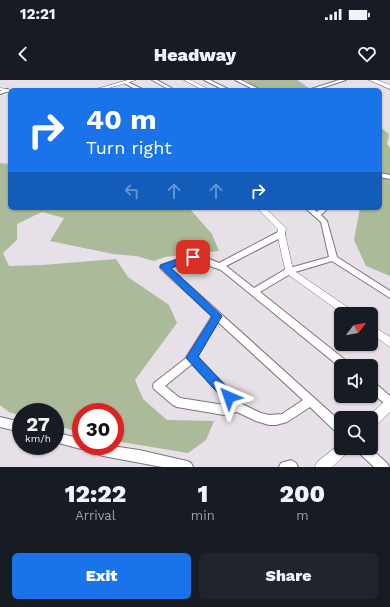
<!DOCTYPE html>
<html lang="en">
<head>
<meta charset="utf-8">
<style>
  body { margin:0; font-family:"Work Sans",sans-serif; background:#20242c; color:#f1f3f6; height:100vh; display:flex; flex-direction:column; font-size:15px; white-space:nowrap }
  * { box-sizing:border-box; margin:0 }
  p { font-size:13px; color:#9ea1a6 }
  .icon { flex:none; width:22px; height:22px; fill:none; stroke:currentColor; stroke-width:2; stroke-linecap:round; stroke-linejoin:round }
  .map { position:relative; height:387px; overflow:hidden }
  .drawer { display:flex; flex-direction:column; background:#171b24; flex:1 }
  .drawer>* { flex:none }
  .top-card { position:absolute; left:8px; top:8px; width:374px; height:122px; border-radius:6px; box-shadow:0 1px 3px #0004; background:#1a73e8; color:#fff; overflow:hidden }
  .needle { width:26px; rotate:59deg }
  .fabs { position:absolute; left:334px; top:227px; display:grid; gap:8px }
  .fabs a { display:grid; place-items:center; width:44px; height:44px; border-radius:6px; background:#171b24; box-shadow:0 1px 3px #0004; font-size:20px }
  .speed { position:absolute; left:12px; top:323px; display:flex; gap:8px; font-size:20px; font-weight:700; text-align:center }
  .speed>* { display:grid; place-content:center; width:52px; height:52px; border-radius:50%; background:#171b24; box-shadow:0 1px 3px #0004; line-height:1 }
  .speed small { font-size:10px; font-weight:400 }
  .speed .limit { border:6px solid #d22; background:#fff; color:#111 }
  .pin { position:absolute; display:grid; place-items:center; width:34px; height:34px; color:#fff; margin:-17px; border-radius:8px; box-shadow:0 2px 6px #0006 }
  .me { position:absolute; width:44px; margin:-22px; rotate:317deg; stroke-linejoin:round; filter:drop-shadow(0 0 3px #0008) }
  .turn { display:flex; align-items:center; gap:14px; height:84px; padding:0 12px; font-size:18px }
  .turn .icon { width:52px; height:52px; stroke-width:2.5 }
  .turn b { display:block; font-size:28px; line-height:34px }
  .lanes { display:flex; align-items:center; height:38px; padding:0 12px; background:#0003; justify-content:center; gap:20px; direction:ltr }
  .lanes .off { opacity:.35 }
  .eta { display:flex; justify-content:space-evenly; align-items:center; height:68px; text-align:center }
  .eta b { font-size:24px; font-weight:800; line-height:28px }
  .button { display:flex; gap:8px; margin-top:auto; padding:8px 12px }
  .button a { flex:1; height:46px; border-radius:6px; background:#1a73e8; color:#fff; font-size:16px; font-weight:800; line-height:46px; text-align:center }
  .button a+a { background:#20242c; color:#f1f3f6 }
  .status { display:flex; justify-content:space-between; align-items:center; height:28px; padding:0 20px; background:#171b24; direction:ltr }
  .status svg { height:11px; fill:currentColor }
  header { display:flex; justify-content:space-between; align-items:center; height:52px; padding:0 12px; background:#171b24; font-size:18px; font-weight:800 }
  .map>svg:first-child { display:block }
  .forest { fill:#abbb99 }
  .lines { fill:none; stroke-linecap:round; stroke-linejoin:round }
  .minor-casing { stroke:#7c747b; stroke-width:2 }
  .tertiary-casing { stroke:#7c747b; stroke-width:1 }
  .secondary-casing { stroke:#7c747b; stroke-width:1 }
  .minor { fill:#fff; fill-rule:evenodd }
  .tertiary { fill:#fff; fill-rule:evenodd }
  .secondary { fill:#fff; fill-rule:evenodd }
  .route { fill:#1a73e8; stroke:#114b97 }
</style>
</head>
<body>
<div class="status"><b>12:21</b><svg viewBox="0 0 49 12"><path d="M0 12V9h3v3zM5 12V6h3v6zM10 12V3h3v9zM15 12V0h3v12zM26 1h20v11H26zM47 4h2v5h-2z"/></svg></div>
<header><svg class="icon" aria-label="back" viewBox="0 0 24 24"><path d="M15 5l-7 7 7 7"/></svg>Headway<svg class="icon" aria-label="heart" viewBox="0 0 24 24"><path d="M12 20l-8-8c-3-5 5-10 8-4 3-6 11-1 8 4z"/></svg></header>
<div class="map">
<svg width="390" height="387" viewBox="0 0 390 387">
  <rect width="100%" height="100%" fill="#e8e0e8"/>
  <!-- forest -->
  <g class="forest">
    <polygon points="245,0 297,0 312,10 259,10"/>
    <polygon points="380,47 389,54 387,64 390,68 390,196 366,186 354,160 360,128 380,128"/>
    <polygon points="0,83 10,84 10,128 189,128 212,154 219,171 165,177 154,181 136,176 113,174 50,161 64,138 42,132 17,144 17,160 3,173 9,186 42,185 116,179 128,197 169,225 177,243 135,300 143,319 167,340 214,341 206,360 188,373 115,361 115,332 81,332 81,353 55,345 55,332 21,332 21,336 9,332 0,325"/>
  </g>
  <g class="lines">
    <!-- minor casing -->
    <g class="minor-casing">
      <g id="minor">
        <polygon points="152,0 157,0 175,10 170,10"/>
        <polygon points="204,0 210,0 230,10 224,10"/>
        <polygon points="235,0 241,0 257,8 253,10 246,10 251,8"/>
        <polygon points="339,0 346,0 315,10 308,10"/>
        <polygon points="126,1 142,9 142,10 137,10 124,3 124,2"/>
        <polygon points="7,9 9,10 9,11 0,14 0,11"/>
        <polygon points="380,93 390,95 390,99 380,97"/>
        <path d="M305 128H312L317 132 321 128H328L321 135 327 141 337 177 390 211V218L332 181 292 193 260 212 349 283 351 286H341V288L221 190 193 180 170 188 341 342V354L337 353 310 327 287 342 276 345H269L256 341 237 332 224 335 177 327 173 325 154 309 153 306 154 303 185 279 212 236 161 189 160 187 161 185 193 174 202 176 219 183 278 152H284L285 154 284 156 226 186 254 208 286 189 329 177 321 142ZM218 242 303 320 282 334 269 335 261 333 242 324 197 276ZM192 284 229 324 224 325 180 318 165 306Z"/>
        <polygon points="371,302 375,303 390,316 390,327 386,325 371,312"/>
        <polygon points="0,337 21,342 21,352 0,347"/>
        <polygon points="55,352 81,359 81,366 112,366 139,370 187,381 191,383 193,387 162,387 103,376 88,371 83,368 81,369 55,362"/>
        <polygon points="356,368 370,368 387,383 389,387 374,387 358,372"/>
        <polygon points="291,380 296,383 298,387 279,387 281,383"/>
      </g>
    </g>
    <!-- tertiary casing -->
    <g class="tertiary-casing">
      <g id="tertiary">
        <polygon points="128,0 136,0 102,10 93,10"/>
        <polygon points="184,0 190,0 210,10 203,10"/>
        <polygon points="0,8 12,10 10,10 10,13 0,10"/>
        <polygon points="257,128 265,128 286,148 285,154 293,190 353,231 355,234 343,234 286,193 277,154 278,149"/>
        <polygon points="371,245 390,257 390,267 371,254"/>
        <polygon points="390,319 390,332 375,346 371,348 371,338 367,338 386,320"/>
        <polygon points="341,363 341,368 349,368 348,372 332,387 315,387 317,382"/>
      </g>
    </g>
    <!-- secondary casing -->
    <g class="secondary-casing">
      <polygon id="secondary" points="369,0 377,0 390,5 390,9"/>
    </g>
    <!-- minor -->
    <use href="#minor" class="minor"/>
    <!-- tertiary -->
    <use href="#tertiary" class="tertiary"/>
    <!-- secondary -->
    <use href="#secondary" class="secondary"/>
  </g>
  <!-- route -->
  <polygon class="route" points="193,174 196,175 197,177 196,179 171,188 222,236 198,277 233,313 235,317 233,321 229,322 225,321 186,278 212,237 160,187 161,185"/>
</svg>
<div class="fabs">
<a><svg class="needle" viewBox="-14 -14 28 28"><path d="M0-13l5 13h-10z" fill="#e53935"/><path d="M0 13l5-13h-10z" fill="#9ea1a6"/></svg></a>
<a><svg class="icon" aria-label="sound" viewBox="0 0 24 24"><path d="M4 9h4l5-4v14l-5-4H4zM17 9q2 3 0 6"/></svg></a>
<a><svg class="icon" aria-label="search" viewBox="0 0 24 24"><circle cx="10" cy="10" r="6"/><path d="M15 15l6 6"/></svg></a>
</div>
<div class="speed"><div>27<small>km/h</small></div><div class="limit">30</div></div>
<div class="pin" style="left:193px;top:177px;background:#d93025"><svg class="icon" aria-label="arrive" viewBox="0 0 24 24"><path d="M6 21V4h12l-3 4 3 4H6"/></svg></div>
<svg class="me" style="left:229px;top:317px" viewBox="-20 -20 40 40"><path d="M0-17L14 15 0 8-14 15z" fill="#1a73e8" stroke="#fff" stroke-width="4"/></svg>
<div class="top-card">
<div class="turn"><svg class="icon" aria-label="right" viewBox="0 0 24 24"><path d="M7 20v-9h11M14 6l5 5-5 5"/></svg><div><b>40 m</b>Turn right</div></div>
<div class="lanes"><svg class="icon off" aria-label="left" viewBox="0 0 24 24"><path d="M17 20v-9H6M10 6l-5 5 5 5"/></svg><svg class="icon off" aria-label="ahead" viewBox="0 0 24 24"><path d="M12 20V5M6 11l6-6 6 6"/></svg><svg class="icon off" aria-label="ahead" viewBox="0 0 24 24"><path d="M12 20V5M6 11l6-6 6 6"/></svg><svg class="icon" aria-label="right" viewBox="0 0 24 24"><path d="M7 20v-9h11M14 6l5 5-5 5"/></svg></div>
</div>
</div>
<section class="drawer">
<div class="eta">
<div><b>12:22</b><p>Arrival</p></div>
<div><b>1</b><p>min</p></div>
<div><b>200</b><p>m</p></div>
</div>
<div class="button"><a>Exit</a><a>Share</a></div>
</section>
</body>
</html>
